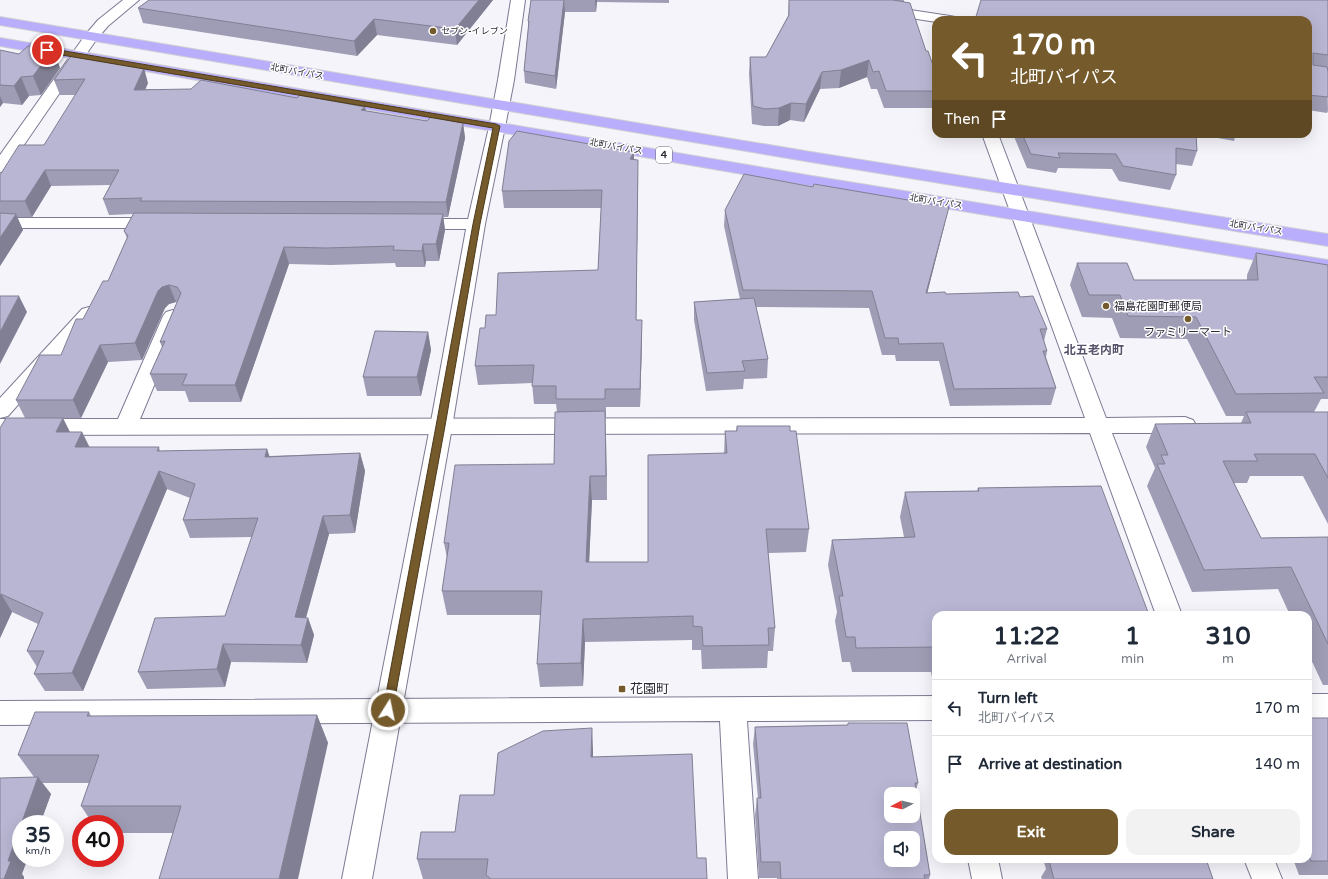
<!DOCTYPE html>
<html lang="en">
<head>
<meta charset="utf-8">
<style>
  body { margin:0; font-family:"Varela Round","Noto Sans JP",sans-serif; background:#f2f2f3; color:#1f2937; height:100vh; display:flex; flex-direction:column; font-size:15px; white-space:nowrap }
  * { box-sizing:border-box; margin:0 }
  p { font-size:13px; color:#747a83 }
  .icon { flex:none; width:22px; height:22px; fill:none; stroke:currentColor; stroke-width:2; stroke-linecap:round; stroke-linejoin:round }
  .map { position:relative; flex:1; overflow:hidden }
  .side { position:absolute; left:932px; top:611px; width:380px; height:252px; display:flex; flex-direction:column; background:#fff; border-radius:12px; box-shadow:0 4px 16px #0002 }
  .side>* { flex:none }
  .hud { position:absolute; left:932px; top:16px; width:380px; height:122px; border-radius:12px; box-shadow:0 4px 16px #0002; background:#755a2c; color:#fff; overflow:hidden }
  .needle { width:26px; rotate:263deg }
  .buttons { position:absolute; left:884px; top:787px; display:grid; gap:8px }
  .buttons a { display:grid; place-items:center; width:36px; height:36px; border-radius:8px; background:#fff; box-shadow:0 4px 16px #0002; font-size:20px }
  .speed { position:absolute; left:12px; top:815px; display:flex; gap:8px; font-size:20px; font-weight:700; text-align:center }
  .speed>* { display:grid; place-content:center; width:52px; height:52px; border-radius:50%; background:#fff; box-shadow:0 4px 16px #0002; line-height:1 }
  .speed small { font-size:10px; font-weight:400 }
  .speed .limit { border:6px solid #d22; background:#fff; color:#111 }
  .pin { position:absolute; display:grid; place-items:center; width:34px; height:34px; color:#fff; margin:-17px; border:2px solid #fff; border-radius:50%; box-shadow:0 1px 4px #0007 }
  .me { position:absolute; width:44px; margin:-22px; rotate:10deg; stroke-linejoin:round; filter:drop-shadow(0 0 3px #0008) }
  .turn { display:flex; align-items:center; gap:14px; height:84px; padding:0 12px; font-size:18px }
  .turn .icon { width:52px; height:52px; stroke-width:2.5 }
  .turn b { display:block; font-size:28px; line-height:34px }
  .then { display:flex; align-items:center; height:38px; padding:0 12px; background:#0003; gap:8px; font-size:15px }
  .eta { display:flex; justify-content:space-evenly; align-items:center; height:68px; text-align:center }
  .eta b { font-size:24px; font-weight:700; line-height:28px }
  .action { display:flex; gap:8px; margin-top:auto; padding:8px 12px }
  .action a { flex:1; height:46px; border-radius:12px; background:#755a2c; color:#fff; font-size:16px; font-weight:700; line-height:46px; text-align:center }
  .action a+a { background:#f2f2f3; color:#1f2937 }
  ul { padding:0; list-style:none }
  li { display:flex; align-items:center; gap:12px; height:56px; padding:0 12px; border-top:1px solid #e0e1e3 }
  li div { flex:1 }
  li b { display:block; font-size:15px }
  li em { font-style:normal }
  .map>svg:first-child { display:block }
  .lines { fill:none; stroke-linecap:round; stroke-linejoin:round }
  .minor-casing { stroke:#7d7a94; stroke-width:2 }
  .tertiary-casing { stroke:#7d7a94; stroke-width:2 }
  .trunk-casing { stroke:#d1d0d3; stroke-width:2 }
  .minor { fill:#fff; fill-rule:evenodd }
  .tertiary { fill:#fff; fill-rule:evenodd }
  .trunk { fill:#b8aefb; fill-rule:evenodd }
  .wall { fill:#9e9db5 }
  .shaded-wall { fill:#817f93 }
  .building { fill:#b8b6d2; stroke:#817f93; fill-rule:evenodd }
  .route { fill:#755a2c; stroke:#4c3a1d }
  .poi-dot { fill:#755a2c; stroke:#fff; stroke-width:1.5 }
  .labels { text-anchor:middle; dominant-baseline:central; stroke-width:3; stroke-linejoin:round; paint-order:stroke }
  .far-poi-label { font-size:9px; fill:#2c2a35; stroke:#fff; text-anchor:start }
  .far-street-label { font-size:9px; fill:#2c2a35; stroke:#fff }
  .shield { fill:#fff; stroke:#6b6a72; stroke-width:1 }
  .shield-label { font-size:10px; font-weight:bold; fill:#2c2a35 }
  .poi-label { font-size:11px; fill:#2c2a35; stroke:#fff; text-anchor:start }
  .neighbourhood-label { font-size:12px; font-weight:bold; fill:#55526b; stroke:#fff }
  .near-poi-label { font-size:13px; fill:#2c2a35; stroke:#fff; text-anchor:start }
</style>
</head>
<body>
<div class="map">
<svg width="1328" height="879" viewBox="0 0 1328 879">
  <rect width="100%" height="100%" fill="#f4f4fa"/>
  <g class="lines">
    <!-- minor casing -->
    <g class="minor-casing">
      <g id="minor">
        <polygon points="123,0 139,0 108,26 96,40 6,171 0,172 0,155 86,34 98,20"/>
        <polygon points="511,0 525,0 514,80 505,127 503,130 497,132 491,130 489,127 498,80"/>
        <polygon points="884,6 950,16 955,17 957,20 936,20 936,22 879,13 877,10 879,7"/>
        <polygon points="982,134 998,134 1106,418 1185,417 1193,420 1196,425 1193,430 1185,433 1112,433 1182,615 1156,615 1090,433 0,435 0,419 118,419 163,316 166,312 173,310 180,312 183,316 140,419 1085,418"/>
        <polygon points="0,218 159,218 165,219 168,223 165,227 159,228 0,228"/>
        <polygon points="414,219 476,219 482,220 485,224 482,228 476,229 414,229 408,228 405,224 408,220"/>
        <polygon points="89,307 96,309 99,313 96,317 8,416 0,418 0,398 82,309"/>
        <rect x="1308" y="694" width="20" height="24"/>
        <polygon points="936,696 936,720 747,721 758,879 728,879 720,721 0,725 0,701"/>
        <polygon points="968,859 998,859 1002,879 972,879"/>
        <polygon points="1244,859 1274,859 1282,879 1252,879"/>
      </g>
    </g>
    <!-- tertiary casing -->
    <g class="tertiary-casing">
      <polygon id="tertiary" points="497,122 503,124 505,127 485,224 452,427 372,879 342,879 430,427 467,224 489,127 491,124"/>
    </g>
    <!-- trunk casing -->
    <g class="trunk-casing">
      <g id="trunk">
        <polygon points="0,17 811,152 1328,234 1328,246 811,162 0,25"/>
        <polygon points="0,38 812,176 1328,260 1328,272 812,186 0,46"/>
      </g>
    </g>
    <!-- minor -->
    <use href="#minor" class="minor"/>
    <!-- tertiary -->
    <use href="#tertiary" class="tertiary"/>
    <!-- trunk -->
    <use href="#trunk" class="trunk"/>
  </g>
  <!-- wall -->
  <g class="wall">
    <polygon points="149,0 493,0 457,45 377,35 357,56 143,23 138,8"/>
    <polygon points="531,0 669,0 669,3 597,2 596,12 565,12 556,89 525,83 524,71 528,29 528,21"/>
    <polygon points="789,0 904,0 904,2 936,74 936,108 884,108 877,89 871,89 867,77 839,88 820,89 804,122 790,120 778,126 764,126 752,124 749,74 750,57 766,57 788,16"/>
    <polygon points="1328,0 1328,70 1327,70 1328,111 1327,113 1308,110 1308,20"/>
    <polygon points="0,50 19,54 53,50 60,68 41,95 29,96 22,105 3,103 0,107"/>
    <polygon points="71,56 148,83 145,89 297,98 365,107 366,111 427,121 463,123 465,138 448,217 443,217 445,230 439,261 426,261 425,267 396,267 395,263 331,265 289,264 241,402 189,402 185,391 157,391 150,374 162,347 160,342 177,302 176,302 169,304 165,308 142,360 108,362 81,418 25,418 16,400 61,355 83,319 108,281 127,238 124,231 133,214 109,215 103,199 110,185 51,186 32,217 17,217 23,230 0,266 0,201 44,145 76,95 60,95 54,80"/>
    <polygon points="1013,134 1196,134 1197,151 1192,166 1176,164 1176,175 1170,190 1119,181 1112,169 1058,168 1056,173 1027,168"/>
    <polygon points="1196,134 1236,134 1234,141"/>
    <polygon points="634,160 638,178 636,320 642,338 640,407 606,407 606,417 605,417 607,500 592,500 589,562 648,562 724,453 725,431 736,431 737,426 809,529 806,552 768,553 775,628 773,651 768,651 767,668 702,669 701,650 692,650 692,640 585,642 583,686 540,687 537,664 541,615 447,615 442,591 447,558 444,543 554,464 557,412 556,404 534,404 532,383 478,385 475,366 485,328 496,315 598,270 601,208 504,208 502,191"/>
    <polygon points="725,210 945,223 927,293 946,294 1020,297 1047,329 1044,341 1047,351 1046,357 1056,388 1051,405 950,406 939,361 896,361 895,355 882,355 869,308 756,307 768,359 767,378 744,379 743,389 706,391 694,320 694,302 740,299 724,226"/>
    <polygon points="1256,253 1328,265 1328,399 1321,399 1314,412 1328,412 1328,524 1303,476 1250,476 1247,483 1234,483 1261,538 1328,537 1328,685 1323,685 1308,653 1308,615 1290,615 1278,589 1192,592 1147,486 1155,468 1146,447 1155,424 1241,423 1244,416 1226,416 1187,339 1120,338 1112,318 1082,317 1070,285 1077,263 1134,280 1247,280 1247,275"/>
    <polygon points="428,332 431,350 421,396 367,396 363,377"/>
    <polygon points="0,428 69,432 82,432 89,447 159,447 160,451 267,449 269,456 360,453 365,471 355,533 329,534 306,618 308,618 314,635 307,663 231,662 225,687 147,689 138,672 225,616 252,537 190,538 183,520 190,498 167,489 83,691 45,691 34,674 37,667 27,651 38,624 12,612 0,638"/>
    <polygon points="1101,486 936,615 936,687 934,687 931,672 852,672 850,662 842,662 835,621 837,612 828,565 832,540 904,537 900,517 905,492 977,491 978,488"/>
    <polygon points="89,712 91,716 317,715 328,743 173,833 115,833 115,824 93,824 81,806 89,783 42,783 51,794 40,824 21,824 22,874 24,877 0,879 34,777 18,755"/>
    <polygon points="1308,718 1328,718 1328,875 1299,875 1293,859 1308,859"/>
    <polygon points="848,723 918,783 916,790 930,875 929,879 777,879 777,878 759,878 755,815 757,798 758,798 753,744 755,727 848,725"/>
    <polygon points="593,749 593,757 697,858 707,879 423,879 417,859 455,832 494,795"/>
    <polygon points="1043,859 1211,859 1207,864 1213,879 1042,879 1041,877 1046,869"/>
  </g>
  <!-- shaded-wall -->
  <g class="shaded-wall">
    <polygon points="479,0 493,0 457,45 455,29"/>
    <polygon points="564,0 565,12 556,89 555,76"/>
    <polygon points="595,0 597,0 596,12"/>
    <polygon points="374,19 377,35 357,56 354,41"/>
    <polygon points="53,50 60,68 41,95 33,76"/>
    <polygon points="869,60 867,77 839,88 841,70"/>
    <polygon points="144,68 148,83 139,105 134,90"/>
    <polygon points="822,72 820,89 804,122 806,104"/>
    <polygon points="21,77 29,96 22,105 14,86"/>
    <polygon points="0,96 3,103 0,107"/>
    <polygon points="791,103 790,120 778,126 779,108"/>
    <polygon points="365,107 368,122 361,110"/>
    <polygon points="463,123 465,138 448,217 446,202"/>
    <polygon points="634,152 634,169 630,159"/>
    <polygon points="638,160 638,178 636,338 636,320"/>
    <polygon points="45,170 51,186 32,217 25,201"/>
    <polygon points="949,207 945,223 923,310 926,293"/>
    <polygon points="16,214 23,230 0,266 0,238"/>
    <polygon points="443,214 445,230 439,261 436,244"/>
    <polygon points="423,244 426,261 425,267 422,251"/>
    <polygon points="284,247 289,264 241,402 235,385"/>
    <polygon points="169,285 176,302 169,304 165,308 142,360 135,343 158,291 162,287"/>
    <polygon points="19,296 27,312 0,364 0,332"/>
    <polygon points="642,320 642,338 640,407 640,389"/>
    <polygon points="428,332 431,350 421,396 417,377"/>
    <polygon points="100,345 108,362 81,418 73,400"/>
    <polygon points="605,411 606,435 607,500 606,476"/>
    <polygon points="63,418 72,436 56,432"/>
    <polygon points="82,432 91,450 75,447"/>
    <polygon points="267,449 273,467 265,457"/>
    <polygon points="360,453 365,471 355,533 350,515"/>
    <polygon points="159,471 167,489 83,691 72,673"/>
    <polygon points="590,476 592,500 588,586 586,562"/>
    <polygon points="323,516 329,534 301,635 295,617"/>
    <polygon points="1,594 12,612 0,638 0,595"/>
    <polygon points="308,618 314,635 307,663 301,645"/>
    <polygon points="583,619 585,642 583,686 581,663"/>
    <polygon points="223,644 231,662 225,687 217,669"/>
    <polygon points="317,715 328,743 298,879 279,879"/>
    <polygon points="592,728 593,749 593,778 591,757"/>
    <polygon points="38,777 51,794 40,824 21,824"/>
    <polygon points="21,825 21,858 28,858 22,874 24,877 24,879 4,879 8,861"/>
  </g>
  <!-- building -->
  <g class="building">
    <polygon points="149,0 479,0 455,29 374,19 354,41 138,8"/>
    <polygon points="531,0 564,0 555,76 524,71 529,21 528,21"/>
    <polygon points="789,0 893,0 910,3 926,51 928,51 936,74 936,91 886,91 879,71 873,72 869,60 841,70 822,72 806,104 791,103 779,108 765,109 753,106 750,57 766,57 789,15"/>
    <polygon points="981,0 1328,0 1328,55 1313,53 1313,65 1327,67 1328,72 1328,97 1308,95 1308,20 975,20"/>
    <polygon points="28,46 53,50 33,76 21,77 14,86 0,85 0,50 19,54"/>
    <polygon points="71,56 144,68 134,90 191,89 201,80 297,98 300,95 365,107 361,110 427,121 431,117 463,123 446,202 140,201 142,198 103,199 119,170 45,170 25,201 0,201 0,175 19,145 44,145 85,79 54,80"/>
    <polygon points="517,131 634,152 630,159 638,160 636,320 642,320 640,389 605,389 605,399 556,399 556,386 532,386 534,365 475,366 480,328 485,328 486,315 496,315 498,273 598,270 602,190 502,191 509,141"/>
    <polygon points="1022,134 1196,134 1197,151 1176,148 1176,175 1123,166 1116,154 1058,153 1060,158 1031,154"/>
    <polygon points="744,174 813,187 814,184 949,207 926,293 945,292 946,294 1018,292 1020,297 1033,296 1047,329 1040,329 1047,351 1043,351 1056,388 954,389 943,343 899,344 898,338 885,338 872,291 743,290 725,210"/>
    <polygon points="0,213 16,214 0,238"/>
    <polygon points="134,213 443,214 436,244 423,244 422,251 393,250 394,246 326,248 284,247 235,385 182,385 187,374 150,374 165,341 160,342 181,293 177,287 169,285 162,287 158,291 135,343 100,345 73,400 16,400 40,355 61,355 76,319 83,319 103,281 108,281 128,236 124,231"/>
    <polygon points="1256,253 1328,265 1328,377 1314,377 1324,393 1236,394 1196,317 1128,316 1120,295 1089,295 1077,263 1127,263 1134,280 1258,280"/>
    <polygon points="0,296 19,296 0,332"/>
    <polygon points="754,298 768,359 742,361 745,371 707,373 694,302"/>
    <polygon points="375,331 428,332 417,377 363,377"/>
    <polygon points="605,411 606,476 590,476 586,562 648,562 648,455 727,453 725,431 737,431 737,426 790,426 790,431 796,431 809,529 766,529 775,628 768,628 769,645 703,646 702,627 693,626 693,616 583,619 581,663 537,664 542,591 442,591 449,543 444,543 455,465 554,464 555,412"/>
    <polygon points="1246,412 1328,412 1328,478 1315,454 1254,454 1258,461 1223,461 1261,538 1328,537 1328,644 1291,567 1204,570 1157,464 1165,464 1161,455 1168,455 1155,424 1251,423"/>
    <polygon points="6,418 63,418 56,432 82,432 75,447 159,447 157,451 267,449 265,457 360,453 350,515 323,516 295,617 308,618 301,645 223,644 217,669 138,672 155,618 225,616 258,518 183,520 195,484 159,471 72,673 34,674 44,651 27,651 43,613 1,594 0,595 0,428"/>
    <polygon points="1101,486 1149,615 936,615 936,647 856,648 855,637 846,637 839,596 843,596 832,540 915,537 905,492 979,491 978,488"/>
    <polygon points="35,712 89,712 87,716 317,715 279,879 159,879 181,806 81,806 99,755 18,755"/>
    <polygon points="1308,718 1328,718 1328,861 1311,861 1308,854"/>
    <path d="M848 723H907L918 783H915L930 875H924L925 879H781L780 862H761L757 798H761L755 727 848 725ZM891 794H913V816H891ZM891 838H913V860H891Z"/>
    <polygon points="592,728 591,757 692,754 697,858 706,858 707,879 491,879 486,875 488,859 417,859 421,832 455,832 460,795 494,795 498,753 543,731"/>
    <polygon points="38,777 8,861 11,861 4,879 0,879 0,778"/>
    <polygon points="1055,859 1206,859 1213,879 1054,879 1049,861 1056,861"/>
  </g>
  <!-- route -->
  <polygon class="route" points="47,48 496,124 500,126 480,224 445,426 392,714 388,715 384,714 383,710 436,426 473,224 493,128 44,52 44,50"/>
  <!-- markers -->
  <g class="poi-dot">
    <circle cx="433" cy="31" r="4"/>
    <circle cx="1106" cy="306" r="4"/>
    <circle cx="1188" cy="319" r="4"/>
    <rect x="618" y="685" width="8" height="8" rx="2"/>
  </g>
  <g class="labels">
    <!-- far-poi labels -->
    <g class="far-poi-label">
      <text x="441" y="31">セブン-イレブン</text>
    </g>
    <!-- far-street labels -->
    <g class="far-street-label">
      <text transform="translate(297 72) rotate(10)">北町バイパス</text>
      <text transform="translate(616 147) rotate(10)">北町バイパス</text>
      <text transform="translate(936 202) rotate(9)">北町バイパス</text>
      <text transform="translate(1256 228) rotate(9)">北町バイパス</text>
    </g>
    <!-- shield labels -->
    <rect class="shield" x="656" y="147" width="16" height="16" rx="3"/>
    <g class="shield-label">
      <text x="664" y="155">4</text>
    </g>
    <!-- poi labels -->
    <g class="poi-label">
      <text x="1114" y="306">福島花園町郵便局</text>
      <text x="1188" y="332" text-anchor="middle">ファミリーマート</text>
    </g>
    <!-- neighbourhood labels -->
    <g class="neighbourhood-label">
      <text x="1094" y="350">北五老内町</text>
    </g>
    <!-- near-poi labels -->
    <g class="near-poi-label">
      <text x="630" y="689">花園町</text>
    </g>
  </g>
</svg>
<div class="buttons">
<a><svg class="needle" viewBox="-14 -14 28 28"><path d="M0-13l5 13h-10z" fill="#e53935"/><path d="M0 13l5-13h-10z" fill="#747a83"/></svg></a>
<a><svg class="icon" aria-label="sound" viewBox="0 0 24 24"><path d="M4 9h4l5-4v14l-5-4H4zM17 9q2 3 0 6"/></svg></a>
</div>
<div class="speed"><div>35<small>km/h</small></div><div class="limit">40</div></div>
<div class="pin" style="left:47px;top:50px;background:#d93025"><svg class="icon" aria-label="arrive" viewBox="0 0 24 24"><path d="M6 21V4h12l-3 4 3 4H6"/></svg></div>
<svg class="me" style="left:388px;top:710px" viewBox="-20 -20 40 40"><circle r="17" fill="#755a2c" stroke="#fff" stroke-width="3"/><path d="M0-11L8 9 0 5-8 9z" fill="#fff"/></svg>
<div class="hud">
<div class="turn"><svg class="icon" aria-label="left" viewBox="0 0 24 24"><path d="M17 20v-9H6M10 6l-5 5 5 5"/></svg><div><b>170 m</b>北町バイパス</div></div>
<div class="then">Then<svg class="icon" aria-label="arrive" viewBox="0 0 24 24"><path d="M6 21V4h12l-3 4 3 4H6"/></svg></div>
</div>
<section class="side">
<div class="eta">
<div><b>11:22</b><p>Arrival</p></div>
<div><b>1</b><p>min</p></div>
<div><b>310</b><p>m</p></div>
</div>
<ul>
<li><svg class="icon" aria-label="left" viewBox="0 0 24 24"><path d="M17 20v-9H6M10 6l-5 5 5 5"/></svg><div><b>Turn left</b><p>北町バイパス</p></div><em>170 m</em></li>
<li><svg class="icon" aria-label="arrive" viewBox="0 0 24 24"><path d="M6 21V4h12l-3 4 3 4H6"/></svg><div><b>Arrive at destination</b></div><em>140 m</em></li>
</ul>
<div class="action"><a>Exit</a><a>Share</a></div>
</section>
</div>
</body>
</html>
